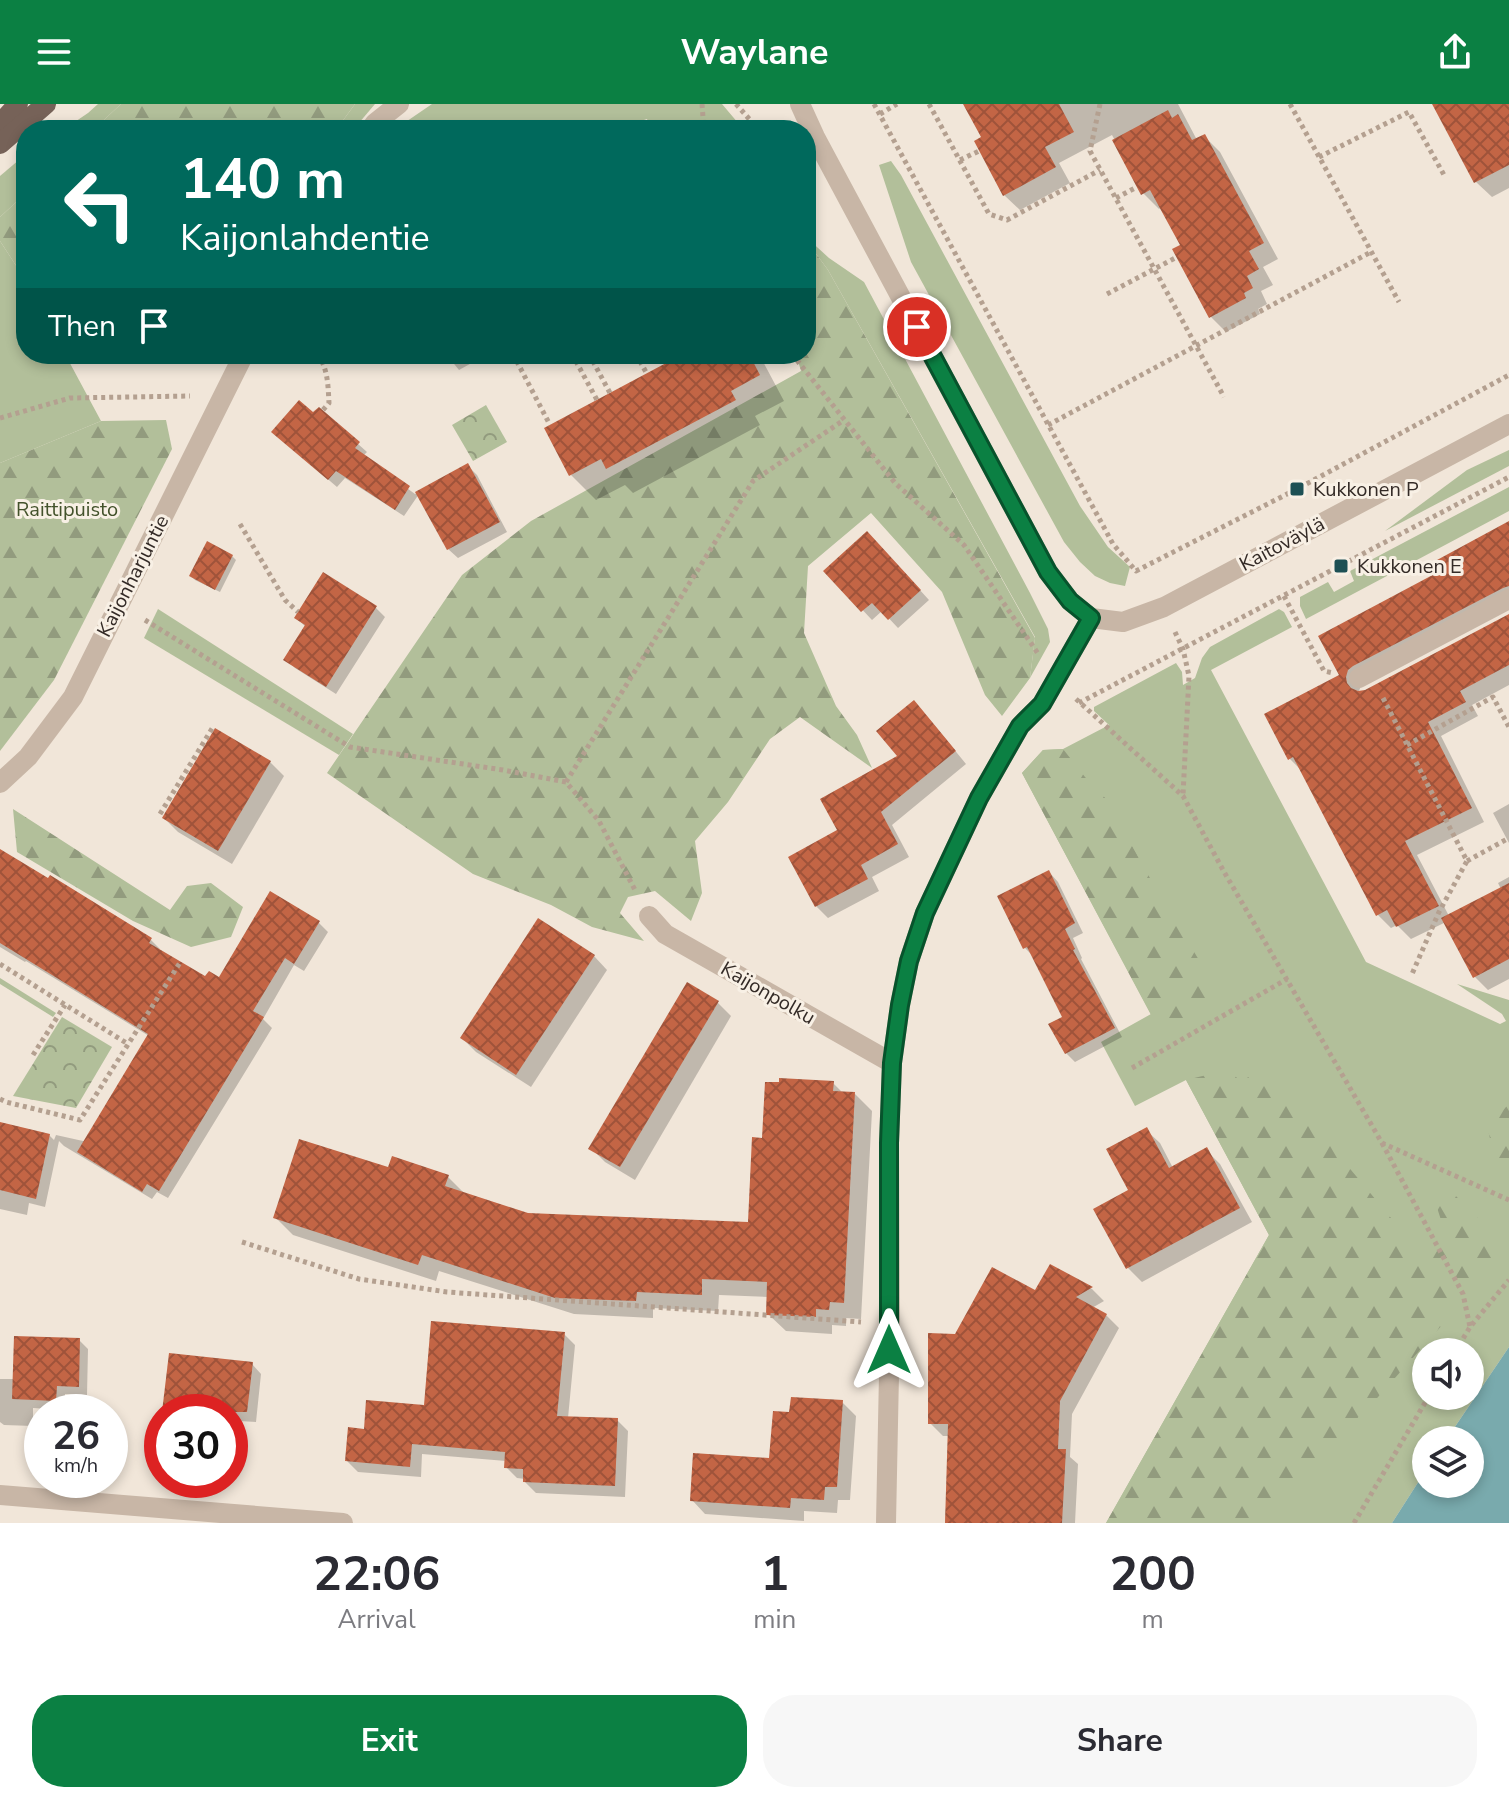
<!DOCTYPE html>
<html lang="en">
<head>
<meta charset="utf-8">
<style>
  body { margin:0; font-family:"Nunito Sans",sans-serif; background:#f7f7f7; color:#2b2b33; height:100vh; display:flex; flex-direction:column; font-size:30px; white-space:nowrap }
  * { box-sizing:border-box; margin:0 }
  p { font-size:26px; color:#7c7c81 }
  .icon { flex:none; width:44px; height:44px; fill:none; stroke:currentColor; stroke-width:2; stroke-linecap:round; stroke-linejoin:round }
  .map { position:relative; height:1419px; overflow:hidden }
  .panel { display:flex; flex-direction:column; background:#fff; flex:1 }
  .panel>* { flex:none }
  .banner { position:absolute; left:16px; top:16px; width:800px; height:244px; border-radius:32px; box-shadow:0 4px 12px #0003; background:#00695c; color:#fff; overflow:hidden }
  .controls { position:absolute; left:1412px; top:1234px; display:grid; gap:16px }
  .controls a { display:grid; place-items:center; width:72px; height:72px; border-radius:50%; background:#fff; box-shadow:0 4px 12px #0003; font-size:40px }
  .speed { position:absolute; left:24px; top:1290px; display:flex; gap:16px; font-size:40px; font-weight:700; text-align:center }
  .speed>* { display:grid; place-content:center; width:104px; height:104px; border-radius:50%; background:#fff; box-shadow:0 4px 12px #0003; line-height:1 }
  .speed small { font-size:20px; font-weight:400 }
  .speed .limit { border:12px solid #d22; background:#fff; color:#111 }
  .pin { position:absolute; display:grid; place-items:center; width:68px; height:68px; color:#fff; margin:-34px; border:4px solid #fff; border-radius:50%; box-shadow:0 2px 8px #0007 }
  .me { position:absolute; width:88px; margin:-44px; rotate:0deg; stroke-linejoin:round; filter:drop-shadow(0 0 6px #0008) }
  .turn { display:flex; align-items:center; gap:28px; height:168px; padding:0 32px; font-size:36px }
  .turn .icon { width:104px; height:104px; stroke-width:2.5 }
  .turn b { display:block; font-size:56px; line-height:68px }
  .then { display:flex; align-items:center; height:76px; padding:0 32px; background:#0003; gap:16px; font-size:30px }
  .eta { display:flex; justify-content:space-evenly; align-items:center; height:136px; text-align:center }
  .eta b { font-size:48px; font-weight:700; line-height:56px }
  .primary-button { display:flex; gap:16px; margin-top:auto; padding:16px 32px }
  .primary-button a { flex:1; height:92px; border-radius:32px; background:#0b8043; color:#fff; font-size:32px; font-weight:700; line-height:92px; text-align:center }
  .primary-button a+a { background:#f7f7f7; color:#2b2b33 }
  header { display:flex; justify-content:space-between; align-items:center; height:104px; padding:0 32px; background:#0b8043; color:#fff; font-size:36px; font-weight:700 }
  .map>svg:first-child { display:block }
  .grass { fill:#b2bf9a; fill-rule:evenodd }
  .forest { fill:url(#forest-firs) }
  .park { fill:url(#park-crowns) }
  .water { fill:#79aaad }
  .shadow { fill:#0003 }
  .building { fill:url(#building-cross-hatch) }
  .lines { fill:none; stroke-linecap:round; stroke-linejoin:round }
  .path { stroke:#b4a090; stroke-width:5; stroke-dasharray:4 4; stroke-linecap:butt }
  .minor { stroke:#c8b6a6; stroke-width:20 }
  .major { stroke:#766258; stroke-width:20 }
  .route-casing { stroke:#07532c; stroke-width:20 }
  .route { stroke:#0b8043; stroke-width:14 }
  .poi-dot { fill:#1d5054; stroke:#f8f0e5; stroke-width:3 }
  .labels { text-anchor:middle; dominant-baseline:central; stroke-width:6; stroke-linejoin:round; paint-order:stroke }
  .poi-label { font-size:20px; fill:#342b27; stroke:#f8f0e5; text-anchor:start }
  .park-label { font-size:20px; fill:#43522b; stroke:#f8f0e5 }
  .street-label { font-size:20px; fill:#342b27; stroke:#f8f0e5 }
</style>
</head>
<body>
<header><svg class="icon" aria-label="menu" viewBox="0 0 24 24"><path d="M4 6h16M4 12h16M4 18h16"/></svg>Waylane<svg class="icon" aria-label="share" viewBox="0 0 24 24"><path d="M12 15V3M7 8l5-5 5 5M5 13v7h14v-7"/></svg></header>
<div class="map">
<svg width="1509" height="1419" viewBox="0 0 1509 1419">
  <defs>
    <pattern id="forest-firs" width="22" height="20" patternUnits="userSpaceOnUse" patternTransform="scale(2)"><rect width="22" height="20" fill="#b2bf9a"/><path d="M5 1l3.5 6h-7zM16 11l3.5 6h-7z" fill="#929b7e"/></pattern>
    <pattern id="park-crowns" width="20" height="18" patternUnits="userSpaceOnUse" patternTransform="scale(2)"><rect width="20" height="18" fill="#b2bf9a"/><path d="M2 6a3 3 0 1 1 6 0M12 15a3 3 0 1 1 6 0" fill="none" stroke="#929b7e"/></pattern>
    <pattern id="building-cross-hatch" width="8" height="8" patternUnits="userSpaceOnUse" patternTransform="scale(2)"><rect width="8" height="8" fill="#c36545"/><path d="M0 0l8 8M0 8l8-8" fill="none" stroke="#9f533a"/></pattern>
  </defs>
  <rect width="100%" height="100%" fill="#f1e6d9"/>
  <!-- grass -->
  <g class="grass">
    <polygon points="98,0 121,0 93,26 63,26 88,9"/>
    <polygon points="355,0 375,0 353,26 336,26"/>
    <polygon points="432,0 722,0 744,26 651,26 647,15 614,26 394,26"/>
    <polygon points="26,50 26,89 0,113 0,72"/>
    <polygon points="891,57 901,71 1080,402 1108,443 1130,463 1125,482 1110,479 1095,472 1080,458 1064,438 911,158 879,61"/>
    <polygon points="806,133 829,154 864,178 1030,489 1048,525 1050,538 1030,574 1035,533 828,166 806,136"/>
    <polygon points="0,137 26,177 26,250 65,250 101,317 0,359"/>
    <polygon points="1509,346 1509,362 1385,427 1467,366"/>
    <polygon points="1509,383 1509,407 1306,515 1300,502 1300,493 1328,478 1334,488 1354,477 1350,467"/>
    <polygon points="158,505 353,630 339,651 144,534"/>
    <path d="M1279 505 1284 508 1292 523 1211 566 1366 858 1500 920 1506 917 1502 910 1457 880 1509 896V1243L1446 1336H1426V1366L1392 1419H1106L1269 1131 1186 976 1135 1002 1101 938 1151 910 1022 669 1043 646 1063 645 1109 621 1094 607V603L1176 559 1182 568 1183 581 1195 574 1202 554 1210 543ZM1426 1248H1470V1292H1426Z"/>
    <polygon points="0,874 56,909 53,913 0,880"/>
  </g>
  <!-- forest -->
  <g class="forest">
    <polygon points="121,0 355,0 336,26 93,26"/>
    <polygon points="26,89 26,177 0,137 0,113"/>
    <polygon points="806,136 828,166 1035,534 1030,574 1002,612 985,591 942,488 871,409 808,462 804,529 836,602 857,631 872,664 800,613 770,635 728,698 695,737 702,789 691,817 655,787 628,793 620,809 644,837 592,823 551,801 473,770 327,669 462,471 531,417 801,267 796,250 806,250"/>
    <polygon points="166,316 172,345 54,576 0,647 0,359 101,317"/>
    <polygon points="1063,645 1085,673 1109,698 1144,764 1221,893 1214,911 1178,921 1151,911 1022,669 1043,646"/>
    <polygon points="13,705 170,806 187,782 211,779 243,803 231,833 191,843 133,817 17,748"/>
    <polygon points="1266,964 1421,1150 1450,1144 1432,1088 1450,1086 1509,1146 1370,1302 1248,1419 1106,1419 1269,1131 1186,976 1227,966 1241,977"/>
    <polygon points="1509,1000 1509,1079 1500,1076 1487,1022"/>
  </g>
  <!-- park -->
  <g class="park">
    <polygon points="486,301 507,338 473,357 452,321"/>
    <polygon points="62,913 112,943 76,1004 13,992"/>
  </g>
  <!-- water -->
  <polygon class="water" points="1509,1243 1509,1419 1392,1419 1426,1366 1426,1380 1470,1380 1470,1336 1446,1336"/>
  <!-- shadow -->
  <g class="shadow">
    <polygon points="966,0 1178,0 1197,36 1204,32 1220,48 1278,155 1263,163 1273,181 1261,187 1267,200 1258,205 1260,210 1226,228 1211,213 1182,142 1162,103 1159,105 1143,89 1112,31 1059,59 1070,79 1020,106 1004,91 984,34"/>
    <polygon points="1434,0 1509,0 1509,84 1492,93 1476,78"/>
    <polygon points="647,17 656,26 620,26"/>
    <polygon points="446,250 488,250 459,266"/>
    <polygon points="687,250 759,250 784,297 755,312 760,321 633,389 625,381 596,396 571,371"/>
    <polygon points="319,305 367,348 363,352 415,390 468,362 477,371 507,428 458,454 448,445 419,390 404,412 345,374 337,383 282,336"/>
    <polygon points="1509,420 1509,501 1362,580 1358,589 1366,587 1509,512 1509,581 1472,601 1478,612 1441,632 1484,718 1417,751 1449,812 1501,785 1498,779 1509,773 1509,875 1488,886 1475,873 1446,818 1411,835 1397,821 1391,824 1378,811 1303,668 1289,654 1342,571 1445,467"/>
    <polygon points="876,438 929,496 898,524 882,507 872,516 826,467"/>
    <polygon points="232,452 236,456 220,488 195,476 191,472"/>
    <polygon points="376,504 385,513 336,590 295,564 286,555 306,523 296,514"/>
    <polygon points="926,611 966,660 892,721 909,753 872,773 879,787 828,814 816,802 839,727 900,653"/>
    <polygon points="270,658 284,672 232,760 178,728 164,714"/>
    <polygon points="1509,700 1509,739 1493,709"/>
    <polygon points="0,757 151,836 160,845 158,847 205,875 220,876 271,790 319,819 328,828 304,867 294,861 263,915 272,924 168,1094 157,1088 152,1095 64,1042 59,1037 45,1103 29,1099 27,1111 0,1105 0,1019 49,1031 54,1036 56,1031 101,1041 149,932 26,857 25,858 0,843"/>
    <polygon points="1049,768 1058,778 1083,829 1073,834 1082,854 1081,855 1122,933 1075,958 1066,949 1064,914 1034,853 1025,844"/>
    <polygon points="594,852 607,866 531,983 476,948 462,934"/>
    <polygon points="717,898 731,912 635,1076 605,1058 591,1044"/>
    <polygon points="833,979 844,990 855,990 872,1007 861,1215 846,1214 846,1222 832,1221 832,1230 786,1227 768,1210 769,1193 719,1191 718,1207 653,1204 653,1214 574,1210 439,1167 436,1177 293,1131 276,1114 389,1066 448,1073 466,1091 528,1111 750,1120 764,1036"/>
    <polygon points="1146,1026 1160,1039 1173,1064 1206,1046 1220,1060 1252,1118 1142,1178 1128,1164 1096,1106 1131,1087"/>
    <polygon points="1050,1162 1092,1185 1104,1197 1092,1204 1106,1211 1119,1224 1072,1310 1070,1353 1078,1360 1075,1419 945,1419 950,1332 943,1332 930,1319 957,1232 1036,1189"/>
    <polygon points="564,1230 575,1241 568,1314 617,1316 628,1327 625,1393 536,1389 525,1378 525,1375 517,1374 506,1363 506,1357 422,1350 421,1373 358,1368 347,1357 365,1327 426,1303"/>
    <polygon points="79,1236 88,1245 87,1291 65,1290 65,1306 33,1304 33,1322 4,1321 0,1318 0,1275 14,1275"/>
    <polygon points="252,1260 261,1270 256,1318 239,1317 237,1330 230,1329 230,1308 164,1308"/>
    <polygon points="842,1298 856,1312 850,1396 838,1396 837,1409 804,1407 804,1417 705,1410 692,1396 771,1356"/>
  </g>
  <!-- building -->
  <g class="building">
    <polygon points="963,0 1059,0 1074,28 1045,43 1056,63 1003,92 974,37 981,33"/>
    <polygon points="1432,0 1509,0 1509,61 1474,79"/>
    <polygon points="1168,6 1172,14 1178,10 1192,36 1205,30 1264,139 1249,147 1259,165 1247,172 1253,184 1244,189 1246,194 1209,214 1172,145 1180,141 1150,86 1141,91 1112,36"/>
    <polygon points="683,250 749,250 760,271 731,287 736,296 606,365 601,355 569,372 544,324"/>
    <polygon points="299,296 313,308 319,303 360,338 355,344 410,382 395,406 336,367 328,376 271,328"/>
    <polygon points="468,359 500,418 447,446 415,388"/>
    <polygon points="1509,417 1509,482 1503,484 1353,562 1348,566 1346,573 1347,579 1351,584 1358,587 1365,586 1509,510 1509,561 1460,587 1466,598 1428,618 1472,704 1405,737 1439,802 1396,823 1387,806 1376,812 1293,653 1288,656 1264,610 1339,571 1318,532 1442,466 1437,456"/>
    <polygon points="867,427 921,486 888,516 872,499 861,508 823,467"/>
    <polygon points="207,437 233,451 215,486 189,472"/>
    <polygon points="323,468 377,502 326,583 283,556 305,521 294,514"/>
    <polygon points="914,596 956,647 881,708 898,740 861,761 868,775 815,803 788,753 837,726 820,695 897,652 876,627"/>
    <polygon points="215,624 271,657 218,747 162,714"/>
    <polygon points="0,745 48,774 50,771 152,834 149,839 205,872 209,867 219,873 270,787 320,817 294,860 285,854 253,907 264,913 159,1087 147,1080 142,1088 77,1048 148,930 0,839"/>
    <polygon points="1049,766 1075,819 1065,825 1075,845 1073,846 1115,924 1065,950 1048,920 1062,913 1027,843 1023,845 997,792"/>
    <polygon points="1509,779 1509,855 1473,874 1441,814"/>
    <polygon points="538,814 595,851 516,971 460,934"/>
    <polygon points="687,878 719,897 620,1063 588,1045"/>
    <polygon points="779,974 834,977 833,987 855,988 844,1199 830,1198 829,1206 816,1205 816,1213 766,1211 767,1178 702,1175 702,1191 637,1188 636,1197 555,1194 422,1151 418,1161 273,1114 299,1035 388,1063 392,1052 449,1071 445,1082 528,1109 748,1118 752,1033 762,1034 765,978 779,978"/>
    <polygon points="0,1018 50,1030 36,1095 0,1086"/>
    <polygon points="1147,1023 1169,1064 1207,1043 1240,1104 1126,1165 1093,1105 1128,1086 1106,1045"/>
    <polygon points="1050,1160 1093,1183 1076,1193 1107,1210 1060,1297 1058,1345 1066,1345 1062,1419 945,1419 948,1320 928,1320 928,1229 955,1230 992,1163 1035,1186"/>
    <polygon points="431,1217 565,1228 557,1312 618,1314 615,1382 523,1378 523,1365 504,1364 505,1348 412,1340 410,1363 345,1357 348,1323 364,1325 366,1296 424,1301"/>
    <polygon points="14,1232 80,1234 79,1283 57,1282 56,1297 12,1295"/>
    <polygon points="169,1249 253,1258 247,1308 162,1308"/>
    <polygon points="791,1293 843,1296 837,1383 825,1383 824,1396 791,1394 790,1404 690,1397 693,1349 769,1354 773,1307 789,1308"/>
  </g>
  <g class="lines">
    <!-- path -->
    <g class="path">
      <polyline points="702,0 704,26"/>
      <polyline points="736,0 758,25"/>
      <polyline points="874,0 1113,440 1136,467 1297,385 1509,271"/>
      <polyline points="929,0 989,110 1007,116 1100,66"/>
      <polyline points="1100,0 1090,47 1224,293"/>
      <polyline points="1290,0 1399,198"/>
      <polyline points="880,10 897,0"/>
      <polyline points="1319,53 1409,8 1444,71"/>
      <polyline points="960,56 979,47"/>
      <polyline points="1116,94 1137,83"/>
      <polyline points="1107,190 1177,153"/>
      <path d="M318 250C328 266 328 281 329 299L323 306"/>
      <polyline points="513,250 550,321"/>
      <polyline points="572,250 597,296"/>
      <polyline points="589,250 610,289"/>
      <polyline points="636,250 647,270"/>
      <polyline points="792,250 895,379 964,441 1039,551"/>
      <polyline points="0,314 70,294 190,292"/>
      <polyline points="1048,321 1371,148"/>
      <polyline points="240,420 285,496 298,508"/>
      <polyline points="1284,492 1324,567 1333,569"/>
      <polyline points="145,516 350,643 503,666 566,678 599,717 635,786"/>
      <polyline points="1175,528 1183,545 1189,572 1183,691"/>
      <polyline points="1383,594 1467,757 1439,808 1412,870"/>
      <polyline points="1076,595 1183,692 1223,766 1382,1039 1509,1096"/>
      <polyline points="1079,599 1509,373"/>
      <polyline points="1407,641 1493,593 1509,623"/>
      <polyline points="566,678 753,377 844,316"/>
      <polyline points="160,710 213,623"/>
      <polyline points="1467,757 1509,734"/>
      <polyline points="0,860 128,940"/>
      <polyline points="33,951 65,901"/>
      <polyline points="1132,964 1287,875"/>
      <polyline points="0,995 6,998 80,1016 181,857"/>
      <polyline points="1382,1039 1463,1190 1470,1223"/>
      <polyline points="242,1138 359,1175 447,1188 861,1218"/>
      <polyline points="1455,1248 1470,1223 1509,1176"/>
      <polyline points="1354,1419 1429,1292"/>
    </g>
    <!-- minor -->
    <g class="minor">
      <polyline points="800,0 815,33 1048,468 1070,497 1091,514"/>
      <polyline points="370,26 375,19 399,0"/>
      <polyline points="1091,514 1123,518 1164,503 1509,320"/>
      <polyline points="1359,574 1509,495"/>
      <polyline points="0,679 28,653 73,593 244,250"/>
      <polyline points="649,812 665,830 892,959"/>
      <polyline points="0,1391 343,1419"/>
      <polyline points="886,1419 890,1220 889,1039 892,959 900,901 909,857 925,809 979,694 1020,622 1042,600 1091,514"/>
    </g>
    <!-- major -->
    <g class="major">
      <polyline points="0,20 18,0"/>
      <polyline points="0,40 46,0"/>
    </g>
  </g>
  <g class="lines">
    <!-- route casing -->
    <g class="route-casing">
      <polyline id="route" points="889,1246 889,1039 892,959 900,901 909,857 925,809 979,694 1020,622 1042,600 1091,514 1070,497 1048,468 917,223"/>
    </g>
    <!-- route -->
    <use href="#route" class="route"/>
  </g>
  <!-- markers -->
  <g class="poi-dot">
    <rect x="1289" y="377" width="16" height="16" rx="4"/>
    <rect x="1333" y="454" width="16" height="16" rx="4"/>
  </g>
  <g class="labels">
    <!-- poi labels -->
    <g class="poi-label">
      <text x="1313" y="385">Kukkonen P</text>
      <text x="1357" y="462">Kukkonen E</text>
    </g>
    <!-- park labels -->
    <g class="park-label">
      <text x="67" y="405">Raittipuisto</text>
    </g>
    <!-- street labels -->
    <g class="street-label">
      <text transform="translate(1282 440) rotate(-28)">Kaitoväylä</text>
      <text transform="translate(133 472) rotate(-63)">Kaijonharjuntie</text>
      <text transform="translate(768 889) rotate(30)">Kaijonpolku</text>
    </g>
  </g>
</svg>
<div class="controls">
<a><svg class="icon" aria-label="sound" viewBox="0 0 24 24"><path d="M4 9h4l5-4v14l-5-4H4zM17 9q2 3 0 6"/></svg></a>
<a><svg class="icon" aria-label="layers" viewBox="0 0 24 24"><path d="M12 4l9 5-9 5-9-5zM3 14l9 5 9-5"/></svg></a>
</div>
<div class="speed"><div>26<small>km/h</small></div><div class="limit">30</div></div>
<div class="pin" style="left:917px;top:223px;background:#d93025"><svg class="icon" aria-label="arrive" viewBox="0 0 24 24"><path d="M6 21V4h12l-3 4 3 4H6"/></svg></div>
<svg class="me" style="left:889px;top:1246px" viewBox="-20 -20 40 40"><path d="M0-17L14 15 0 8-14 15z" fill="#0b8043" stroke="#fff" stroke-width="4"/></svg>
<div class="banner">
<div class="turn"><svg class="icon" aria-label="left" viewBox="0 0 24 24"><path d="M17 20v-9H6M10 6l-5 5 5 5"/></svg><div><b>140 m</b>Kaijonlahdentie</div></div>
<div class="then">Then<svg class="icon" aria-label="arrive" viewBox="0 0 24 24"><path d="M6 21V4h12l-3 4 3 4H6"/></svg></div>
</div>
</div>
<section class="panel">
<div class="eta">
<div><b>22:06</b><p>Arrival</p></div>
<div><b>1</b><p>min</p></div>
<div><b>200</b><p>m</p></div>
</div>
<div class="primary-button"><a>Exit</a><a>Share</a></div>
</section>
</body>
</html>
